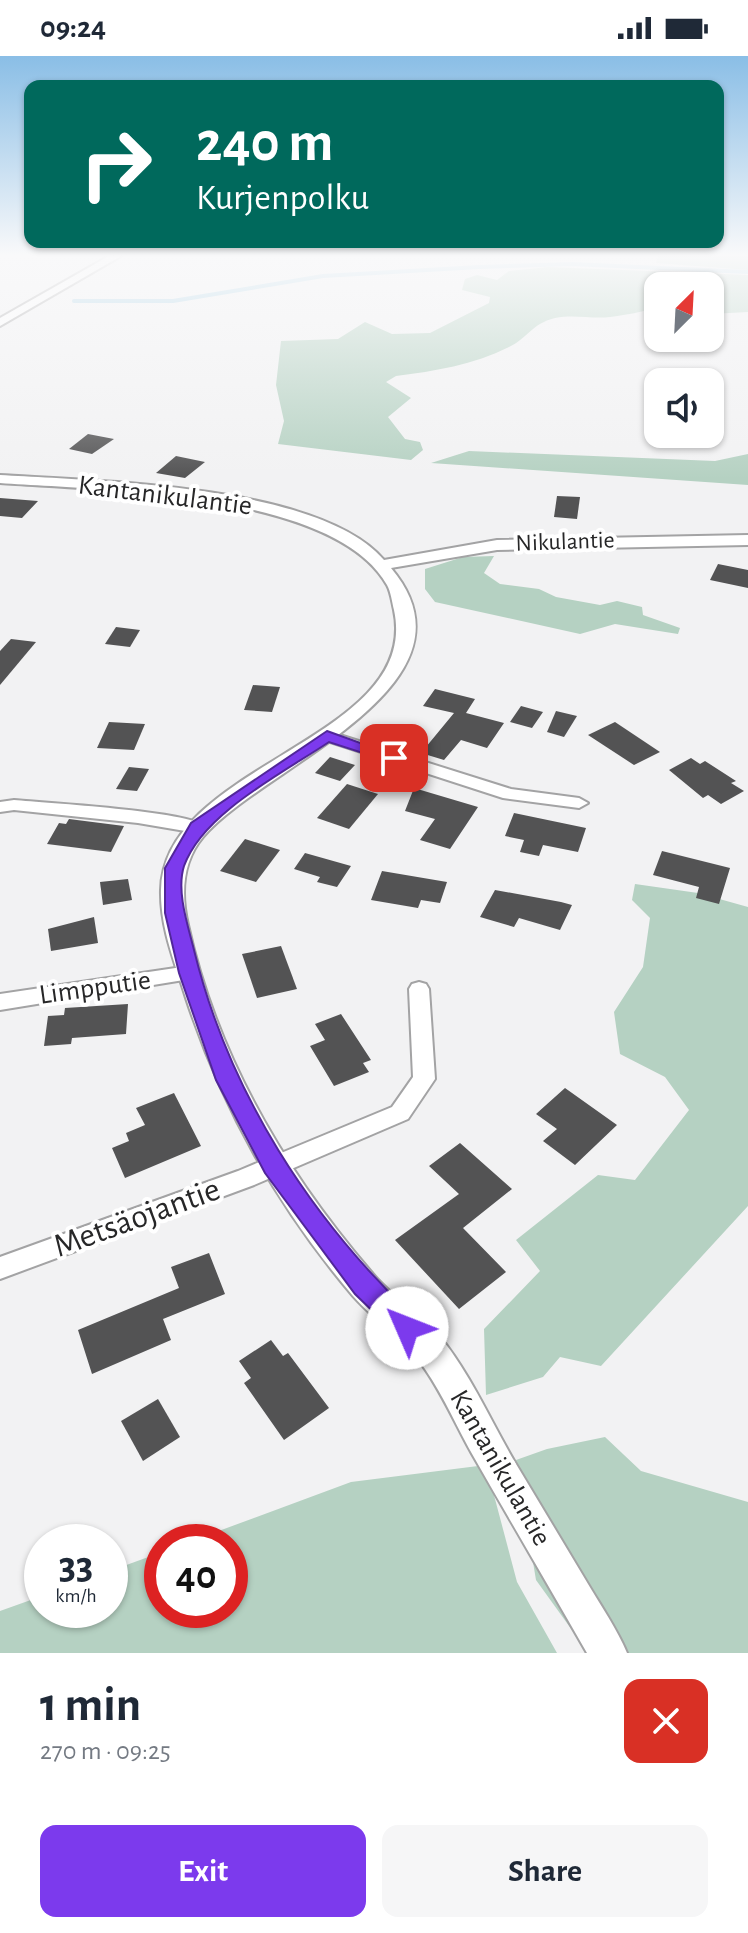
<!DOCTYPE html>
<html lang="en">
<head>
<meta charset="utf-8">
<style>
  body { margin:0; font-family:"Alegreya Sans",sans-serif; background:#f6f6f7; color:#1f2937; height:100vh; display:flex; flex-direction:column; font-size:30px; white-space:nowrap }
  * { box-sizing:border-box; margin:0 }
  p { font-size:26px; color:#747a83 }
  .icon { flex:none; width:44px; height:44px; fill:none; stroke:currentColor; stroke-width:2; stroke-linecap:round; stroke-linejoin:round }
  .map { position:relative; height:1597px; overflow:hidden }
  .side { display:flex; flex-direction:column; background:#fff; flex:1 }
  .side>* { flex:none }
  .banner { position:absolute; left:24px; top:24px; width:700px; height:168px; border-radius:16px; box-shadow:0 2px 6px #0004; background:#00695c; color:#fff; overflow:hidden }
  .needle { width:52px; rotate:24deg }
  .fabs { position:absolute; left:644px; top:216px; display:grid; gap:16px }
  .fabs a { display:grid; place-items:center; width:80px; height:80px; border-radius:16px; background:#fff; box-shadow:0 2px 6px #0004; font-size:40px }
  .speed { position:absolute; left:24px; top:1468px; display:flex; gap:16px; font-size:40px; font-weight:700; text-align:center }
  .speed>* { display:grid; place-content:center; width:104px; height:104px; border-radius:50%; background:#fff; box-shadow:0 2px 6px #0004; line-height:1 }
  .speed small { font-size:20px; font-weight:400 }
  .speed .limit { border:12px solid #d22; background:#fff; color:#111 }
  .pin { position:absolute; display:grid; place-items:center; width:68px; height:68px; color:#fff; margin:-34px; border-radius:16px; box-shadow:0 4px 12px #0006 }
  .me { position:absolute; width:88px; margin:-44px; rotate:314deg; stroke-linejoin:round; filter:drop-shadow(0 0 6px #0008) }
  .turn { display:flex; align-items:center; gap:28px; height:168px; padding:0 40px; font-size:36px }
  .turn .icon { width:104px; height:104px; stroke-width:2.5 }
  .turn b { display:block; font-size:56px; line-height:68px }
  .round { display:grid; place-items:center; flex:none; width:84px; height:84px; border-radius:16px; background:#f6f6f7 }
  .headline { display:flex; align-items:center; justify-content:space-between; height:136px; padding:0 40px }
  h1 { font-size:48px; font-weight:700; line-height:60px }
  .button { display:flex; gap:16px; margin-top:auto; padding:16px 40px }
  .button a { flex:1; height:92px; border-radius:16px; background:#7c3aed; color:#fff; font-size:32px; font-weight:700; line-height:92px; text-align:center }
  .button a+a { background:#f6f6f7; color:#1f2937 }
  .status { display:flex; justify-content:space-between; align-items:center; height:56px; padding:0 40px; background:#fff; direction:ltr }
  .status svg { height:22px; fill:currentColor }
  .map>svg:first-child { display:block }
  .green { fill:#b5d1c2 }
  .lines { fill:none; stroke-linecap:round; stroke-linejoin:round }
  .stream { stroke:#9ecde3; stroke-width:4 }
  .building { fill:#535354 }
  .minor-casing { stroke:#a3a3a4; stroke-width:4 }
  .tertiary-casing { stroke:#a3a3a4; stroke-width:4 }
  .minor { fill:#fff; fill-rule:evenodd }
  .tertiary { fill:#fff; fill-rule:evenodd }
  .route { fill:#7c3aed; stroke:#51269a; stroke-width:2 }
  .labels { text-anchor:middle; dominant-baseline:central; stroke-width:8; stroke-linejoin:round; paint-order:stroke }
  .far-street-label { font-size:24px; fill:#272728; stroke:#fff }
  .street-label { font-size:28px; fill:#272728; stroke:#fff }
  .near-street-label { font-size:34px; fill:#272728; stroke:#fff }
</style>
</head>
<body>
<div class="status"><b>09:24</b><svg viewBox="0 0 49 12"><path d="M0 12V9h3v3zM5 12V6h3v6zM10 12V3h3v9zM15 12V0h3v12zM26 1h20v11H26zM47 4h2v5h-2z"/></svg></div>
<div class="map">
<svg width="748" height="1597" viewBox="0 0 748 1597">
  <rect width="100%" height="100%" fill="#f2f2f3"/>
  <!-- green -->
  <g class="green">
    <polygon points="658,200 748,200 748,214 656,207"/>
    <path d="M548 211 748 219V256L710 258V230H658V251C643 256 625 259 610 261 591 263 574 258 555 262 531 268 528 282 509 291 473 309 435 315 396 320L386 326 411 342 388 361 405 383 420 386 423 394 411 404 278 388 284 365 276 329 281 285 338 283 365 266 392 278 430 277 489 247 490 241 462 234 465 223 477 219 497 224 509 215Z"/>
    <polygon points="469,395 715,405 748,398 748,429 431,407"/>
    <polygon points="494,500 484,517 500,528 539,533 556,541 600,549 617,545 642,551 643,559 680,572 678,578 615,568 580,578 435,546 425,533 425,513 463,501"/>
    <polygon points="635,828 698,837 748,851 748,1150 601,1310 560,1301 543,1321 486,1339 484,1273 540,1215 516,1184 598,1119 635,1124 689,1054 665,1021 620,998 614,956 643,911 650,862 632,844"/>
    <polygon points="605,1381 641,1415 748,1446 748,1597 603,1597 582,1588 536,1524 516,1404 547,1393"/>
    <polygon points="486,1409 517,1526 557,1597 0,1597 0,1555 42,1540 42,1554 110,1554 110,1515 162,1496 162,1554 230,1554 230,1486 189,1486 351,1426"/>
  </g>
  <g class="lines">
    <!-- stream -->
    <polyline class="stream" points="74,245 173,245 323,220 479,211 572,208 748,216"/>
  </g>
  <!-- building -->
  <g class="building">
    <polygon points="88,378 114,383 92,398 69,393"/>
    <polygon points="176,400 205,406 185,422 156,417"/>
    <polygon points="557,440 580,441 577,463 554,461"/>
    <polygon points="0,442 38,445 22,462 0,460"/>
    <polygon points="718,508 748,514 748,532 710,524"/>
    <polygon points="116,571 140,574 130,591 105,588"/>
    <polygon points="11,583 36,586 0,629 0,595"/>
    <polygon points="253,629 280,631 272,656 244,654"/>
    <polygon points="435,633 475,643 466,657 504,667 487,692 461,684 444,704 421,697 454,657 423,650"/>
    <polygon points="521,650 543,656 532,672 510,666"/>
    <polygon points="556,655 577,660 564,681 547,676"/>
    <polygon points="109,666 145,668 134,694 97,692"/>
    <polygon points="615,666 660,696 634,709 588,679"/>
    <polygon points="330,701 355,709 340,725 315,717"/>
    <polygon points="691,702 700,708 705,705 736,725 731,727 744,735 721,748 708,739 703,742 669,714"/>
    <polygon points="129,711 149,713 137,735 116,733"/>
    <polygon points="347,728 378,738 349,773 317,762"/>
    <polygon points="414,732 478,751 450,793 420,784 435,763 405,755"/>
    <polygon points="514,757 586,772 578,796 543,789 539,800 520,796 524,784 505,780"/>
    <polygon points="69,763 124,770 111,796 47,788 59,767 66,768"/>
    <polygon points="245,783 280,794 256,826 220,815"/>
    <polygon points="662,795 730,812 719,848 696,842 699,831 653,819"/>
    <polygon points="305,797 351,810 337,831 317,826 320,821 294,813"/>
    <polygon points="382,815 447,826 440,847 421,844 418,852 371,844"/>
    <polygon points="128,823 132,844 103,849 100,826"/>
    <polygon points="495,834 561,846 572,849 560,874 519,862 514,871 480,861"/>
    <polygon points="94,861 98,887 51,895 48,873"/>
    <polygon points="281,890 297,933 257,942 242,898"/>
    <polygon points="128,948 126,978 72,982 71,988 44,990 48,960 64,959 65,952"/>
    <polygon points="341,958 371,1004 363,1007 369,1016 334,1030 310,990 325,984 315,968"/>
    <polygon points="565,1032 617,1069 575,1109 543,1085 557,1073 536,1058"/>
    <polygon points="174,1037 201,1090 125,1122 112,1092 129,1085 126,1077 145,1069 136,1052"/>
    <polygon points="460,1087 512,1133 463,1172 506,1216 459,1253 395,1184 459,1138 429,1110"/>
    <polygon points="209,1197 225,1238 163,1263 171,1284 92,1318 78,1274 179,1232 171,1211"/>
    <polygon points="271,1284 283,1300 288,1297 329,1352 284,1384 244,1327 251,1322 239,1305"/>
    <polygon points="158,1343 180,1381 143,1405 121,1365"/>
  </g>
  <g class="lines">
    <!-- minor casing -->
    <g class="minor-casing">
      <g id="minor">
        <polygon points="327,675 511,733 579,742 588,747 579,752 503,742 321,683 319,680 321,677"/>
        <path d="M14 744C45 747 191 755 206 771L197 777 138 767 14 754 0 756V746Z"/>
        <polygon points="189,910 196,912 199,917 196,922 0,954 0,938"/>
        <polygon points="419,926 426,928 429,933 435,1023 408,1063 254,1129 0,1223 0,1201 238,1115 392,1051 413,1021 409,933 412,928"/>
      </g>
    </g>
    <!-- tertiary casing -->
    <g class="tertiary-casing">
      <g id="tertiary">
        <polygon points="109,200 121,200 0,270 0,262"/>
        <path d="M0 419C96 425 319 428 384 504L497 484 748 479V489L497 494 391 512C491 630 260 712 203 781 182 806 181 839 188 869 217 1001 286 1117 373 1218 393 1242 421 1258 441 1282 471 1319 491 1366 516 1408 540 1448 564 1488 588 1528 601 1550 617 1573 627 1597H587C550 1532 512 1468 475 1403 458 1374 445 1342 425 1313 406 1285 376 1266 353 1240 277 1150 223 1054 186 942 175 907 160 871 161 834 163 707 422 684 394 554 392 546 391 536 387 529 334 435 97 434 0 427Z"/>
      </g>
    </g>
    <!-- minor -->
    <use href="#minor" class="minor"/>
    <!-- tertiary -->
    <use href="#tertiary" class="tertiary"/>
  </g>
  <!-- sky -->
  <linearGradient id="sky" x2="0" y2="1"><stop stop-color="#8abee6"/><stop offset="0.47" stop-color="#f9f9fa"/><stop offset="1" stop-color="#f9f9fa" stop-opacity="0"/></linearGradient>
  <rect width="748" height="423" fill="url(#sky)"/>
  <!-- route -->
  <path class="route" d="M327 675 402 702 394 707 329 686C283 717 203 757 184 810 176 835 188 870 194 894 229 1037 310 1162 416 1263L420 1272 416 1280 407 1284 398 1280 355 1238 265 1117 216 1024 179 917 165 857V812L191 767Z"/>
  <g class="labels">
    <!-- far-street labels -->
    <g class="far-street-label">
      <text transform="translate(565 486) rotate(-2)">Nikulantie</text>
    </g>
    <!-- street labels -->
    <g class="street-label">
      <text transform="translate(165 440) rotate(7)">Kantanikulantie</text>
      <text transform="translate(95 932) rotate(-8)">Limpputie</text>
      <text transform="translate(500 1412) rotate(60)">Kantanikulantie</text>
    </g>
    <!-- near-street labels -->
    <g class="near-street-label">
      <text transform="translate(137 1162) rotate(-20)">Metsäojantie</text>
    </g>
  </g>
</svg>
<div class="fabs">
<a><svg class="needle" viewBox="-14 -14 28 28"><path d="M0-13l5 13h-10z" fill="#e53935"/><path d="M0 13l5-13h-10z" fill="#747a83"/></svg></a>
<a><svg class="icon" aria-label="sound" viewBox="0 0 24 24"><path d="M4 9h4l5-4v14l-5-4H4zM17 9q2 3 0 6"/></svg></a>
</div>
<div class="speed"><div>33<small>km/h</small></div><div class="limit">40</div></div>
<div class="pin" style="left:394px;top:702px;background:#d93025"><svg class="icon" aria-label="arrive" viewBox="0 0 24 24"><path d="M6 21V4h12l-3 4 3 4H6"/></svg></div>
<svg class="me" style="left:407px;top:1272px" viewBox="-20 -20 40 40"><circle r="19" fill="#fff"/><path d="M0-13L10 11 0 6-10 11z" fill="#7c3aed"/></svg>
<div class="banner">
<div class="turn"><svg class="icon" aria-label="right" viewBox="0 0 24 24"><path d="M7 20v-9h11M14 6l5 5-5 5"/></svg><div><b>240 m</b>Kurjenpolku</div></div>
</div>
</div>
<section class="side">
<div class="headline"><div><h1>1 min</h1><p>270 m · 09:25</p></div><a class="round" style="background:#d93025;color:#fff"><svg class="icon" aria-label="close" viewBox="0 0 24 24"><path d="M6 6l12 12M18 6L6 18"/></svg></a></div>
<div class="button"><a>Exit</a><a>Share</a></div>
</section>
</body>
</html>
